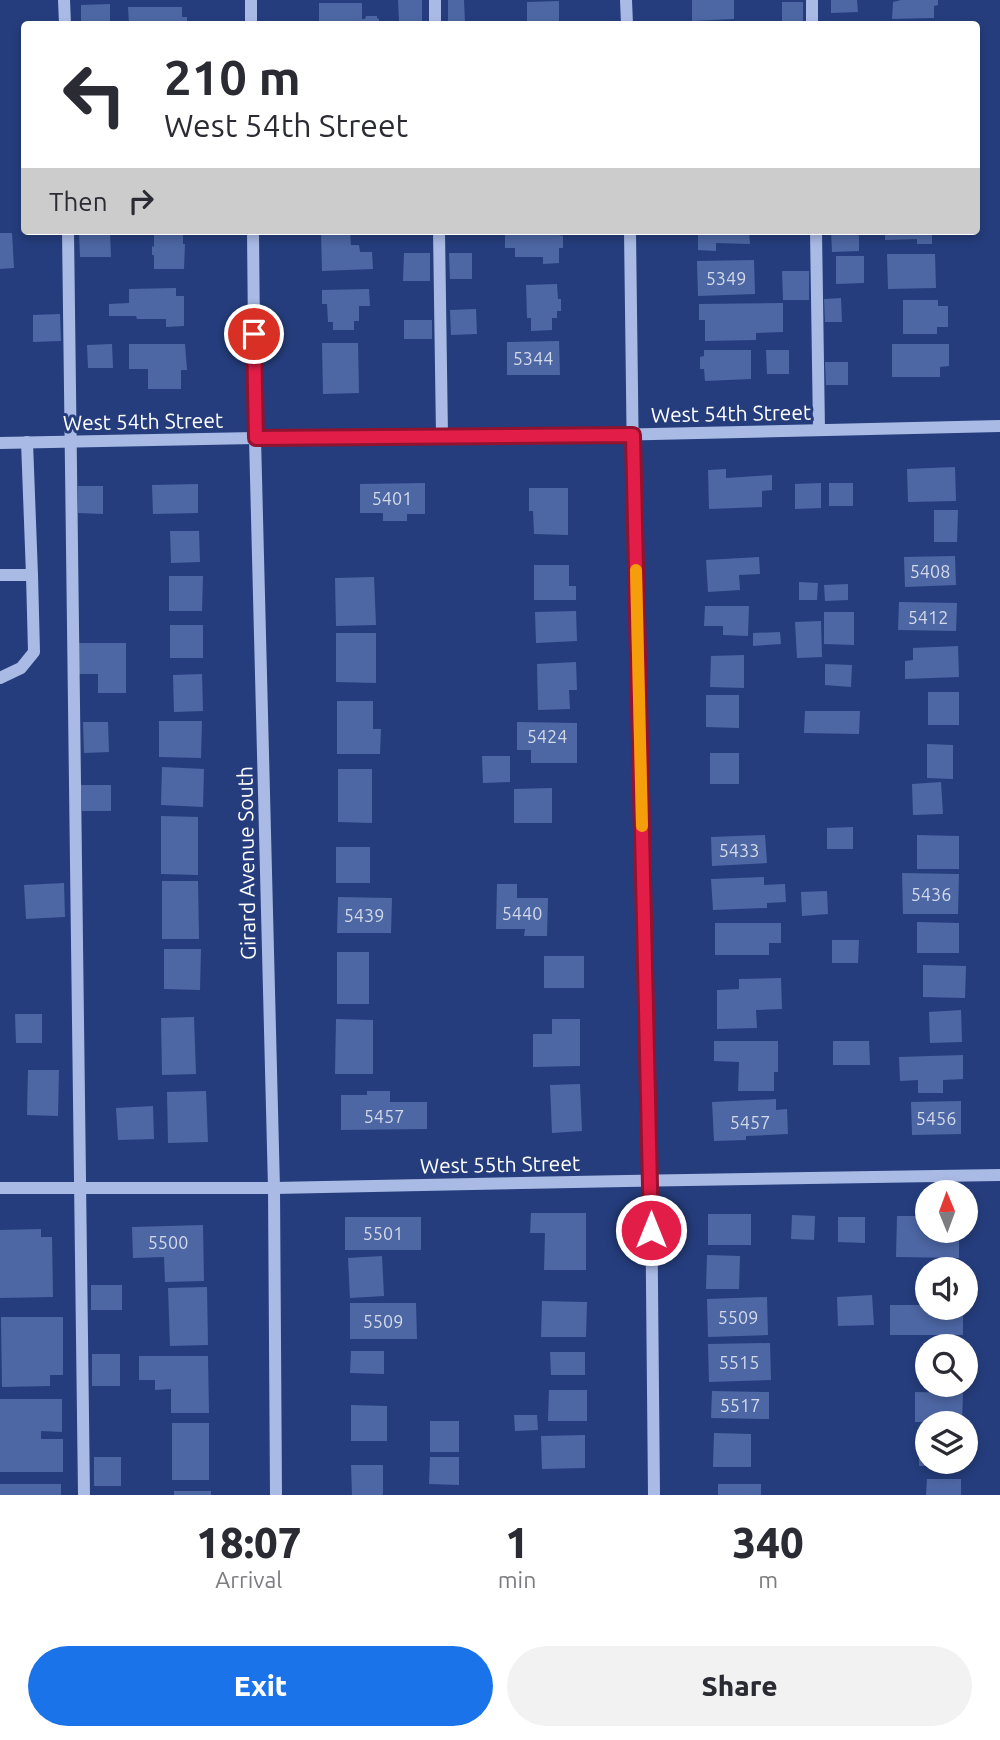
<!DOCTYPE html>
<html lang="en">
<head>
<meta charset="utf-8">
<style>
  body { margin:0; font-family:Ubuntu,sans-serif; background:#f2f2f3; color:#2b2b33; height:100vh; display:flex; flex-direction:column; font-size:26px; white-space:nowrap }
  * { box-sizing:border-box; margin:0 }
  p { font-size:23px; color:#7c7c81 }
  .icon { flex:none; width:38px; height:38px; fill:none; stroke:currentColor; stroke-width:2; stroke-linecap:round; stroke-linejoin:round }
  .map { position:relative; height:1495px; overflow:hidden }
  .sheet { display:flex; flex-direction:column; background:#fff; flex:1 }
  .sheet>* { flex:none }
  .top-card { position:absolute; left:21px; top:21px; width:959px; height:214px; border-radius:7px; box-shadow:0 4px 10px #0003; background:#fff; color:#2b2b33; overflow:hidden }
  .needle { width:46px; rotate:359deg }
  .buttons { position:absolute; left:915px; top:1180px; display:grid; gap:14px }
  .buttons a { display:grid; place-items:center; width:63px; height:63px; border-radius:50%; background:#fff; box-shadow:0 4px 10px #0003; font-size:35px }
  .pin { position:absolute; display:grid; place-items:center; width:60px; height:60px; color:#fff; margin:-30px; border:4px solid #fff; border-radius:50%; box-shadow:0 2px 7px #0007 }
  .me { position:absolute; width:77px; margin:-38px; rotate:0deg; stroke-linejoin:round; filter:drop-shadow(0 0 5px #0008) }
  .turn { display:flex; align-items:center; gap:24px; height:147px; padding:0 28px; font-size:32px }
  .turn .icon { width:91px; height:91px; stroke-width:2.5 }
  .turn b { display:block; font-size:49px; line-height:60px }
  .then { display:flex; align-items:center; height:66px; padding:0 28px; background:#0003; gap:14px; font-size:26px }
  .eta { display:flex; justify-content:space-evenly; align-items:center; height:119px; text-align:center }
  .eta b { font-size:42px; font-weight:800; line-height:49px }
  .action { display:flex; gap:14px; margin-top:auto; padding:14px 28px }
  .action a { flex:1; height:80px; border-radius:42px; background:#1a73e8; color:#fff; font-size:28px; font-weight:800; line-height:80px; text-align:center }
  .action a+a { background:#f2f2f3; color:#2b2b33 }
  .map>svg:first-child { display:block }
  .building { fill:#4d67a4 }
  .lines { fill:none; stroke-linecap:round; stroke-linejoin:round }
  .minor { stroke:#a9bae5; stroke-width:12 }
  .route-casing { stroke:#92132f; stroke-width:18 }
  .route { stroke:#e11d48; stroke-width:12 }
  .slow { stroke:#f59e0b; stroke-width:12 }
  .labels { text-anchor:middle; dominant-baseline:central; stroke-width:6; stroke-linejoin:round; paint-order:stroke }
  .number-label { font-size:18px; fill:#d2d9e8 }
  .street-label { font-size:21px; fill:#fff; stroke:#253d7c }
</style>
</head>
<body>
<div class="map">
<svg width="1000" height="1495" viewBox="0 0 1000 1495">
  <rect width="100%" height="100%" fill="#253d7c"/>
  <!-- building -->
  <g class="building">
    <polygon points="398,0 422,0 422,21 399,22"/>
    <polygon points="448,0 464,0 465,22 448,23"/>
    <polygon points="692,0 734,0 734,19 692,21"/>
    <polygon points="831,0 857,0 858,12 831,13"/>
    <polygon points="901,0 938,0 938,5 934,6 934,18 892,19 893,2"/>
    <polygon points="559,1 559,24 527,24 527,2"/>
    <rect x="782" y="2" width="21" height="22"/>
    <polygon points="319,3 362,3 362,19 365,19 366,16 377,16 377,18 379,19 379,24 319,24"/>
    <polygon points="110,4 110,24 81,24 81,5"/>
    <polygon points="128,7 182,7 182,17 187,17 187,24 129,24"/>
    <polygon points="110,231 111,257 80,257 79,232"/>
    <polygon points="321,231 350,231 351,245 359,245 360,252 372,252 373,269 322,271"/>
    <polygon points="505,231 559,231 559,235 563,236 563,248 559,248 559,263 543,264 543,257 515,257 515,248 505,248"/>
    <polygon points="698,231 749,231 750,244 716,243 716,251 698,250"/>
    <polygon points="831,231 859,231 859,251 832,252"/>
    <polygon points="885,231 932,231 932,244 917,244 917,239 885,240"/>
    <polygon points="0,233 12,233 14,268 0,269"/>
    <polygon points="183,233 183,244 185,244 184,269 154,269 154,255 152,255 152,246 154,247 154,234"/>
    <polygon points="404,253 430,253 430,281 403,281"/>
    <polygon points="449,253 472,253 472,279 450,279"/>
    <polygon points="887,254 935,254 936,288 888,289"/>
    <polygon points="836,256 864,256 864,283 836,284"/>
    <polygon points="754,260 755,294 698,296 697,261"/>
    <polygon points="782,271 809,271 809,300 783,300"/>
    <polygon points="557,284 558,299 561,299 561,311 557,311 557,318 552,318 552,330 531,331 531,318 527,318 526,285"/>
    <polygon points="176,288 176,296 184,296 184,326 166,327 166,319 137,319 136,316 109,316 109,304 129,303 129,289"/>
    <polygon points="369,289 370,306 359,306 359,321 354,321 354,330 333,330 333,322 328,322 327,304 322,304 322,290"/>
    <polygon points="841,298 842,322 825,322 824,299"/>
    <polygon points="903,300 938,300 938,306 948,306 948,327 937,327 937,334 903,334"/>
    <polygon points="783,303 783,332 756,333 756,340 705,341 705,320 699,320 699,304"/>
    <polygon points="476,309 477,334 451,335 450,310"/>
    <polygon points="60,314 61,341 33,342 33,315"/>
    <rect x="404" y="320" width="28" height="19"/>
    <polygon points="559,341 560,375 507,375 507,342"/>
    <polygon points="322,343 358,343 359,393 323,394"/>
    <polygon points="112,344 113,368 88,368 87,345"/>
    <polygon points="129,344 185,344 187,370 181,370 181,389 148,389 148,369 129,369"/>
    <polygon points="892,344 949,344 949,366 940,367 940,377 892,377"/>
    <polygon points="704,350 751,350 751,379 705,381 704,369 700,369 700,357 704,356"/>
    <polygon points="766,350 789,350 789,374 767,374"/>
    <polygon points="825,362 848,362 848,385 826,385"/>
    <polygon points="955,467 956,501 908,502 907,469"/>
    <polygon points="726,469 726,478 772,475 772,490 762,491 762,507 709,509 708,470"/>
    <polygon points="425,483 425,514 407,514 407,521 383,521 383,513 360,513 360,484"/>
    <polygon points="821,483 821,508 795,509 795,484"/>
    <rect x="829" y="483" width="24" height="23"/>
    <polygon points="198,484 198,513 153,514 152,485"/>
    <polygon points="78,486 103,486 103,514 78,513"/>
    <polygon points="529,488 568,488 568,535 534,534 533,511 529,511"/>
    <polygon points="934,510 958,510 957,542 934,542"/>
    <polygon points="170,531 199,531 200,562 171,563"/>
    <polygon points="955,556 956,585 905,587 904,557"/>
    <polygon points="759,557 760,574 739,575 740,590 708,592 706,560"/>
    <polygon points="534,565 569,565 569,586 576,586 576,600 534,600"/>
    <polygon points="169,576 203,576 202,611 169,611"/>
    <polygon points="374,577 376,625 336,626 335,578"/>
    <polygon points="799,582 818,583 817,600 799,600"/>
    <polygon points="848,584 848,600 825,601 824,585"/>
    <polygon points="899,602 957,603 956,631 898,630"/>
    <polygon points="705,606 749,606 748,636 723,635 723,626 704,626"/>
    <polygon points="576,611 577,641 536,643 535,612"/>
    <polygon points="824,612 854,612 854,645 824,644"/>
    <polygon points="821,621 822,657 797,658 795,622"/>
    <rect x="170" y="625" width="33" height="33"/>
    <polygon points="780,632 781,644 753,646 753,633"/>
    <polygon points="336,633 376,633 376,683 336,682"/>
    <polygon points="79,643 126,643 126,693 98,693 98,674 79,674"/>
    <polygon points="958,646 959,677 905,679 905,661 913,660 913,648"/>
    <polygon points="744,655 744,688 710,687 711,656"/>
    <polygon points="576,662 577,690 569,690 570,709 538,710 537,664"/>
    <polygon points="825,664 852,665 851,687 825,685"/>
    <polygon points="202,674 203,711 174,712 173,675"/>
    <rect x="928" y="692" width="31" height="33"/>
    <polygon points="706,695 739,695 739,728 706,727"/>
    <polygon points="337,701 373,701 373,729 381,729 380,754 337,754"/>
    <polygon points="805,711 860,711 859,734 804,733"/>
    <polygon points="159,721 202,721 201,758 159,757"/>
    <polygon points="83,722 108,722 109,752 84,753"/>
    <polygon points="517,722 577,723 577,763 531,763 531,750 517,750"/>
    <polygon points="927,744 953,745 953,779 927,778"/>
    <rect x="710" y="753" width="29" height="31"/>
    <polygon points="482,756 510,756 510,782 483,783"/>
    <polygon points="162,767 204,769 203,807 161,805"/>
    <polygon points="338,769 372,769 372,823 338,822"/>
    <polygon points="941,782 943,814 913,815 912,784"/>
    <polygon points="81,785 111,785 111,811 82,811"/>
    <polygon points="552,788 552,823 514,823 514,789"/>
    <polygon points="161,816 198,817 198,875 161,874"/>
    <polygon points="853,827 853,849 827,849 827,828"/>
    <polygon points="765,835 767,863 712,866 711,837"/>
    <polygon points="917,835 959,836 959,869 917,869"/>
    <rect x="336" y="847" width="34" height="36"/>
    <polygon points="902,873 959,874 958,914 903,914"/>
    <polygon points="764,877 764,885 785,884 786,902 767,903 767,908 713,910 711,879"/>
    <polygon points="162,881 198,881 199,939 162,939"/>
    <polygon points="64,883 65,917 26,919 24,885"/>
    <polygon points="497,884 517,884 517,898 548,898 547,936 524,936 525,929 496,929"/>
    <polygon points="827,891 828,914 802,916 801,892"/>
    <polygon points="338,897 392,898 391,933 337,933"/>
    <polygon points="917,922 959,923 959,953 917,953"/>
    <polygon points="715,923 781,923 781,943 769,943 769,955 715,955"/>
    <polygon points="832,940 859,940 858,963 832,963"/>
    <polygon points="164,949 201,949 200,990 164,989"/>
    <rect x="337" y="952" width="32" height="52"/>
    <rect x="544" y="956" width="40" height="32"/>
    <polygon points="923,965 966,966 965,998 923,997"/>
    <polygon points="781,978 782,1009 756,1010 757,1028 717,1029 717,990 739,989 739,979"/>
    <polygon points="961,1010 962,1042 930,1043 929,1012"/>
    <polygon points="15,1014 42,1014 42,1043 16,1043"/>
    <polygon points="194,1017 196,1074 162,1075 161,1018"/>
    <polygon points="336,1019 373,1020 373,1074 335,1074"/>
    <polygon points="552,1019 580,1019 580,1066 533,1067 533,1034 552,1034"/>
    <polygon points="714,1041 778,1041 778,1072 774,1072 774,1091 738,1091 739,1062 714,1061"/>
    <polygon points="833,1041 869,1041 870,1065 833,1065"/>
    <polygon points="963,1055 963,1079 943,1080 943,1093 918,1093 918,1080 900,1081 899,1057"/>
    <polygon points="28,1070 59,1070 58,1116 27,1115"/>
    <polygon points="580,1084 582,1131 552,1133 550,1085"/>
    <polygon points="206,1091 208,1142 168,1143 167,1092"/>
    <polygon points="367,1091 390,1091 390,1102 427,1102 427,1129 341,1130 341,1095 367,1095"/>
    <polygon points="776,1099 776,1110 787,1109 788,1134 746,1136 746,1140 714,1141 712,1102"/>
    <polygon points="961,1101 961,1134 912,1135 911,1102"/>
    <polygon points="153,1106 154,1139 118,1140 116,1108"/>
    <polygon points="531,1213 586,1213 586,1270 544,1270 545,1233 530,1233"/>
    <rect x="708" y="1214" width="43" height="31"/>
    <polygon points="792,1215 815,1216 814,1240 791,1239"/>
    <polygon points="897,1216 928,1216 928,1230 959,1230 959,1258 896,1257"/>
    <rect x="345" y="1217" width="76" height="33"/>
    <polygon points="838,1217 865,1217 865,1243 838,1242"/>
    <polygon points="203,1225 204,1281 165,1282 164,1257 133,1258 132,1227"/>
    <polygon points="41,1229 41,1237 52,1237 53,1297 0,1298 0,1230"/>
    <polygon points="707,1255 740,1256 739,1289 706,1289"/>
    <polygon points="382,1256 384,1296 350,1298 348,1258"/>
    <rect x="91" y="1285" width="31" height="25"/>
    <polygon points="207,1287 208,1345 170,1346 168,1288"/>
    <polygon points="872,1295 874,1325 838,1326 837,1297"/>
    <polygon points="767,1297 768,1335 708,1337 707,1299"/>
    <polygon points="542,1301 587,1302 586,1337 541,1337"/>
    <polygon points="350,1303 416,1303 417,1339 350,1339"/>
    <polygon points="890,1305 928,1305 928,1307 963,1307 963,1335 890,1335"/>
    <polygon points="1,1317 63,1317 63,1375 50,1375 50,1386 2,1387"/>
    <rect x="929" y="1342" width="36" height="4"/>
    <polygon points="770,1343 771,1380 709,1382 708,1344"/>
    <polygon points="351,1351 384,1351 384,1374 350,1373"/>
    <polygon points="550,1352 585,1352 585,1375 551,1375"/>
    <rect x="92" y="1354" width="28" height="32"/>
    <polygon points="139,1356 208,1356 209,1413 171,1413 171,1389 155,1390 155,1380 139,1380"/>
    <polygon points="549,1390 587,1390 587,1421 548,1421"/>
    <polygon points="712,1391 769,1392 769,1419 711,1418"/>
    <polygon points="915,1392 963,1393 962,1422 915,1422"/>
    <polygon points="0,1399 62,1399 62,1432 41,1431 41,1439 63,1439 63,1472 0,1472"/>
    <polygon points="351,1405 387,1406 387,1441 351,1441"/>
    <polygon points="514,1415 537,1415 538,1430 515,1431"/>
    <rect x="430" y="1421" width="29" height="31"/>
    <rect x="172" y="1423" width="37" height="57"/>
    <polygon points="714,1433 751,1434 751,1467 713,1467"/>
    <polygon points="918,1433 928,1433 928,1461 962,1461 962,1466 919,1466"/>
    <polygon points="585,1435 585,1468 542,1469 541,1436"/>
    <rect x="94" y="1457" width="27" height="29"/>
    <polygon points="430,1457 459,1457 459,1485 429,1484"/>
    <polygon points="351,1465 383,1465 383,1495 352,1495"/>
    <polygon points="927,1479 961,1479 961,1495 926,1495"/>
    <rect x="0" y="1484" width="61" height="11"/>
    <rect x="718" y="1484" width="43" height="11"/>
    <rect x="174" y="1491" width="37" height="4"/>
  </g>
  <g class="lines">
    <!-- minor -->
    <g class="minor">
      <polyline points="64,0 65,24"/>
      <polyline points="251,0 251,24"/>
      <polyline points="435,0 435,24"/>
      <polyline points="626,0 627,24"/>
      <polyline points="812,0 812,24"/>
      <polyline points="68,231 84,1495"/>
      <polyline points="253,231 255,438 274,1188 276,1495"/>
      <polyline points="439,231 442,436"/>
      <polyline points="630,231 633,468 651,1180 654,1495"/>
      <polyline points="816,231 819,430"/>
      <polyline points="0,443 255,438 609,435 1000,426"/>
      <polyline points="0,575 32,575"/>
      <polyline points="0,678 21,668 34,652 32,575 27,442"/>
      <polyline points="0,1188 274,1188 626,1181 1000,1175"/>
    </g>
  </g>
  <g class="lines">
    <!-- route casing -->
    <g class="route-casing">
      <polyline id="route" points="254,334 256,438 633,435 651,1230"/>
    </g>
    <!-- route -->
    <use href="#route" class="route"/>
    <!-- slow -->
    <polyline class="slow" points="636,570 642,826"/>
  </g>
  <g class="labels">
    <!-- number labels -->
    <g class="number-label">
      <text x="726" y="278">5349</text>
      <text x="533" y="358">5344</text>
      <text x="392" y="498">5401</text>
      <text x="930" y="571">5408</text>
      <text x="928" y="617">5412</text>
      <text x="547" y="736">5424</text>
      <text x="739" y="850">5433</text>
      <text x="931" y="894">5436</text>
      <text x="522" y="913">5440</text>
      <text x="364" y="915">5439</text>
      <text x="384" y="1116">5457</text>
      <text x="936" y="1118">5456</text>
      <text x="750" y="1122">5457</text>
      <text x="383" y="1233">5501</text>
      <text x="168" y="1242">5500</text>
      <text x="738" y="1317">5509</text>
      <text x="383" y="1321">5509</text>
      <text x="739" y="1362">5515</text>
      <text x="740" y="1405">5517</text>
    </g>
    <!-- street labels -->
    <g class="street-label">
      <text transform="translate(731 413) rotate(-1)">West 54th Street</text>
      <text transform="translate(143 421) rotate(-1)">West 54th Street</text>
      <text transform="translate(246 863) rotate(-91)">Girard Avenue South</text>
      <text transform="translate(500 1164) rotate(-1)">West 55th Street</text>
    </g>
  </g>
</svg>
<div class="buttons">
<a><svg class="needle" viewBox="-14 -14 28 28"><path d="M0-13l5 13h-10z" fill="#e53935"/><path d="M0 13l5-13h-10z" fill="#7c7c81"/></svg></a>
<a><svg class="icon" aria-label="sound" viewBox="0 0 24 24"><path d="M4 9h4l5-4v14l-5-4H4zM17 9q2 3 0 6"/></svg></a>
<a><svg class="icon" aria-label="search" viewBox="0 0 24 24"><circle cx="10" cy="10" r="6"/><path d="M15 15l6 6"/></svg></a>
<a><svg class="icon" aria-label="layers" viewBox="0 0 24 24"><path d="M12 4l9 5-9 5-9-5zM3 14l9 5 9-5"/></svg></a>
</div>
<div class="pin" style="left:254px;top:334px;background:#d93025"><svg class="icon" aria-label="arrive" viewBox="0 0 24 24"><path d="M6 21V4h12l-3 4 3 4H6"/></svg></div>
<svg class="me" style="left:651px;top:1230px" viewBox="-20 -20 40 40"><circle r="17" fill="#e11d48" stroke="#fff" stroke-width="3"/><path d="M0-11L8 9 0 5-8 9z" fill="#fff"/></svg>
<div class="top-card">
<div class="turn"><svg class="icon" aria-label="left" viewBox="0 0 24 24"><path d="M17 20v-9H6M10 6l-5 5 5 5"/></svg><div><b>210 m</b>West 54th Street</div></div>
<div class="then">Then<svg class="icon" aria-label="right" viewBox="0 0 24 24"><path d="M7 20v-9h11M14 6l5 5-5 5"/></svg></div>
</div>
</div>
<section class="sheet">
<div class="eta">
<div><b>18:07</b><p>Arrival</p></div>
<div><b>1</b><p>min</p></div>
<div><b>340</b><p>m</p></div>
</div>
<div class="action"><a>Exit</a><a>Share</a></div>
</section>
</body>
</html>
